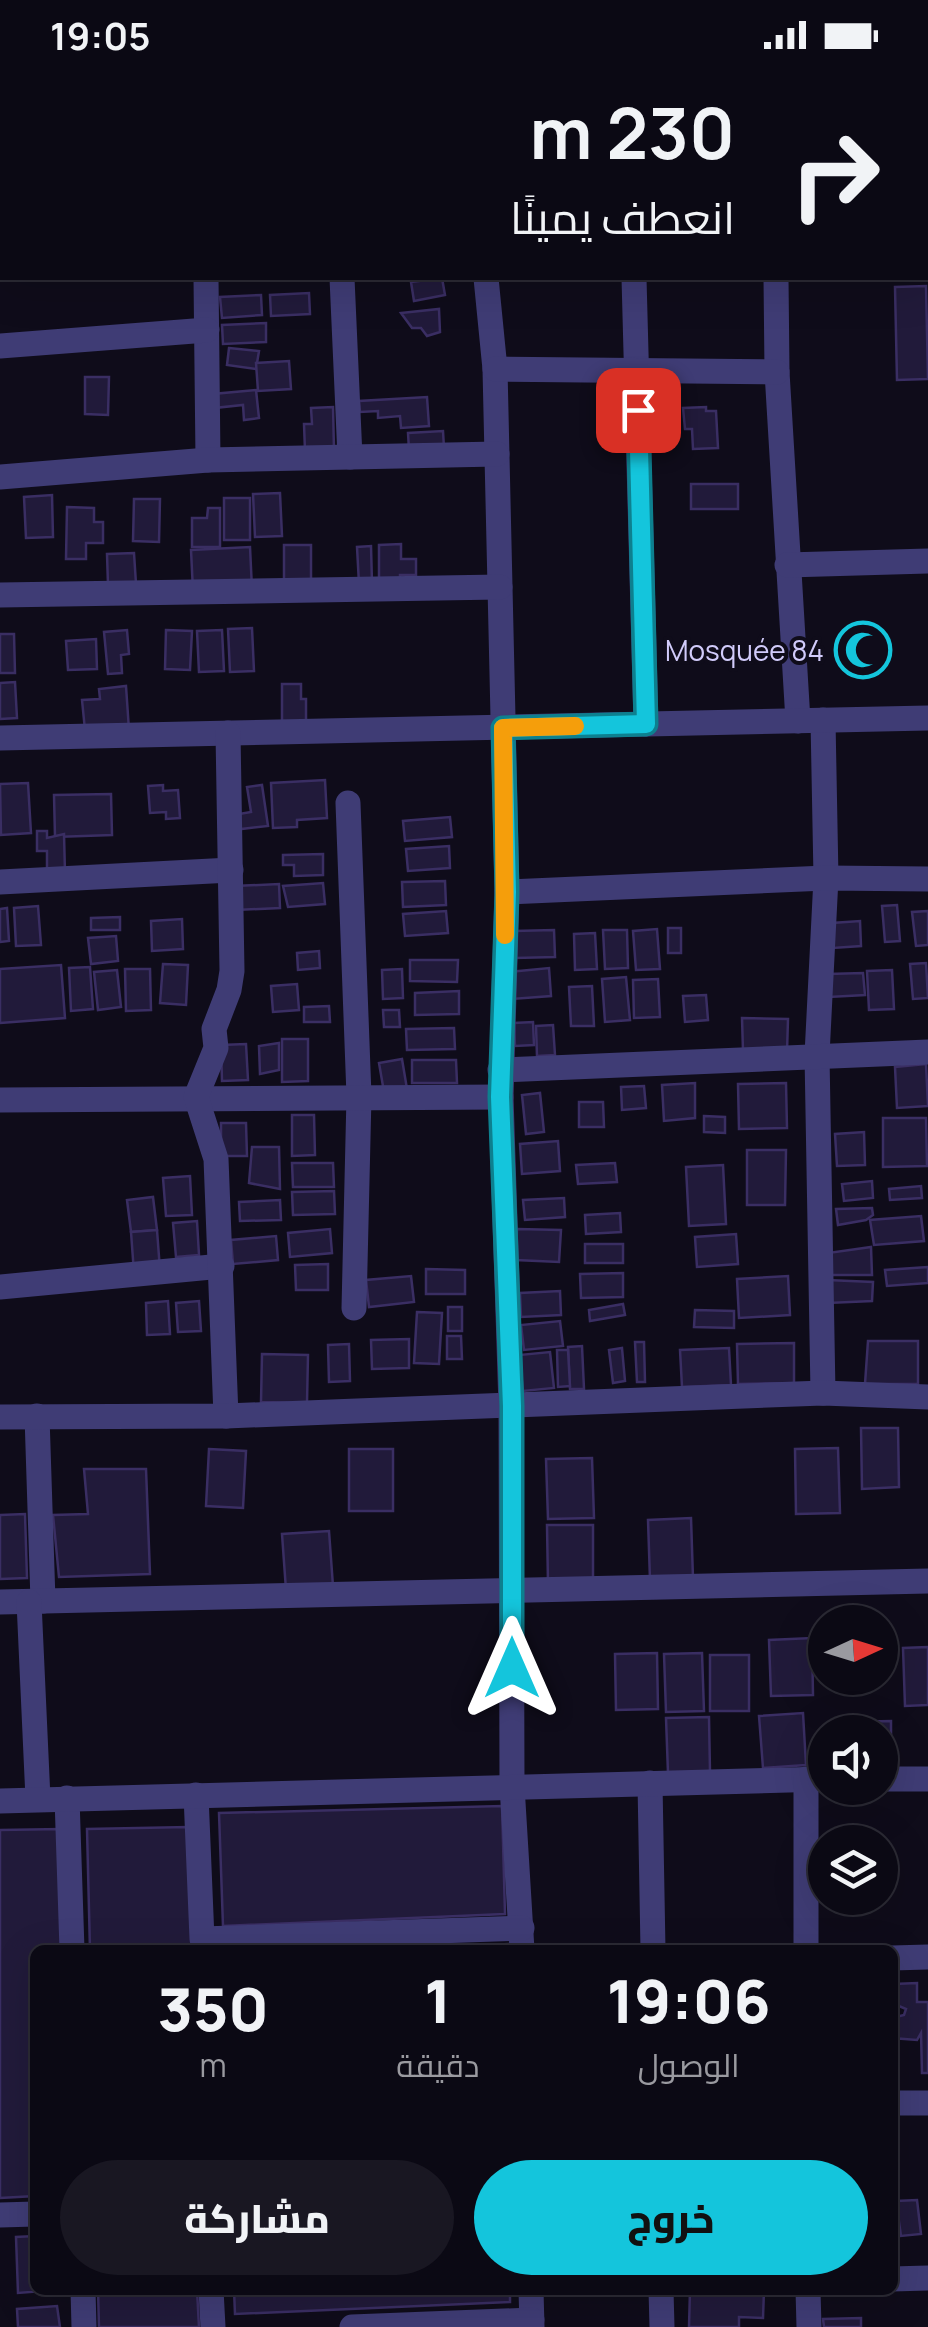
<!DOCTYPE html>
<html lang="ar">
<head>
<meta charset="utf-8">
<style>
  body { margin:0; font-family:Manrope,Cairo,sans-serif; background:#191722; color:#f1f3f6; direction:rtl; height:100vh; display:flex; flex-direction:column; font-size:38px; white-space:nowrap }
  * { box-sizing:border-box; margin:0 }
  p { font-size:32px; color:#9a9aa0 }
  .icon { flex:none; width:55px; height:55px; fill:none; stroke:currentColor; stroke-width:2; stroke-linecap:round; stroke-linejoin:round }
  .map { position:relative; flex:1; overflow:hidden; direction:ltr }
  .side { position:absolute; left:30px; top:1875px; width:868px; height:350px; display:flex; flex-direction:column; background:#0b0914; border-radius:15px; box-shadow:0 10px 40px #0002,0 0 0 2px #2b2a34; direction:rtl }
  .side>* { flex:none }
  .guide { position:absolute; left:0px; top:0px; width:930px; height:210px; box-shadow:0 10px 40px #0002,0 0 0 2px #2b2a34; direction:rtl; background:#0b0914; color:#f1f3f6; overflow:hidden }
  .needle { width:65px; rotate:86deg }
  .controls { position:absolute; left:808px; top:1535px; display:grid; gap:20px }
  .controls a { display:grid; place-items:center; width:90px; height:90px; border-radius:50%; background:#0b0914; box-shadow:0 10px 40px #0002,0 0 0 2px #2b2a34; font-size:50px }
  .pin { position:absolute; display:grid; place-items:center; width:85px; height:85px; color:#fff; margin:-42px; border-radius:20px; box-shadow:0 5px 15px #0006 }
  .me { position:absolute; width:110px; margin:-55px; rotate:0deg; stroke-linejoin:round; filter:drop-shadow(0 0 8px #0008) }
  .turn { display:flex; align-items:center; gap:35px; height:210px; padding:0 30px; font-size:45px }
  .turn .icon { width:130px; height:130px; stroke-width:2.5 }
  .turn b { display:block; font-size:70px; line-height:85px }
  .eta { display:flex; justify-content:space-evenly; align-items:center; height:170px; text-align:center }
  .eta b { font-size:60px; font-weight:800; line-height:70px }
  .button { display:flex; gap:20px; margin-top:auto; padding:20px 30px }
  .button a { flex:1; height:115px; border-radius:60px; background:#14c5dc; color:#111; font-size:40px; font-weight:800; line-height:115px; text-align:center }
  .button a+a { background:#191722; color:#f1f3f6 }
  .status { display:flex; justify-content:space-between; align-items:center; height:70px; padding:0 50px; background:#0b0914; direction:ltr }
  .status svg { height:28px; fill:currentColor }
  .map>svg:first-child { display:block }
  .building { fill:#211a3a; stroke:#3a2e63; stroke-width:2.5 }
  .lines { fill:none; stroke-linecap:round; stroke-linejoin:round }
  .minor { stroke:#3f3c75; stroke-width:25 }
  .route-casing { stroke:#0d808f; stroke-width:25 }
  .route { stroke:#14c5dc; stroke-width:18 }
  .slow { stroke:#f59e0b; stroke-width:18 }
  .labels { text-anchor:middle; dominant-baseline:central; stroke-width:8; stroke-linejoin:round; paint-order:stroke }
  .poi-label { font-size:28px; fill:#d1cbfa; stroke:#0f0c1a; text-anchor:end }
</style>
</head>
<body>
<div class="status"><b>19:05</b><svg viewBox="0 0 49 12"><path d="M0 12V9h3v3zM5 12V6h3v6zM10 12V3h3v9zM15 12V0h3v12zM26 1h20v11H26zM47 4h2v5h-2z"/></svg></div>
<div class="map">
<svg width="928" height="2257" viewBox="0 0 928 2257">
  <rect width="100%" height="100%" fill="#0f0c1a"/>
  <!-- building -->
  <g class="building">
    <polygon points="442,208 445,225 414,231 411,212"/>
    <polygon points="926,216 928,309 897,310 895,217"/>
    <polygon points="309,223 310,244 271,246 270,225"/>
    <polygon points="261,225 262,245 222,248 220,227"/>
    <polygon points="439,239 440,262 427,266 421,258 412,258 401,243"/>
    <polygon points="266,253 266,272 223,274 222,255"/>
    <polygon points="229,278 259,281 256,299 227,295"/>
    <polygon points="289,291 291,319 258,321 256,293"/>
    <polygon points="85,307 109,307 108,345 85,344"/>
    <polygon points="256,320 259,348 244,350 243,335 214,338 213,324"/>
    <polygon points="427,327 429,356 401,358 400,346 378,348 378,341 360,342 359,331"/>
    <polygon points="333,337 334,380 305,381 304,354 312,354 311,338"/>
    <polygon points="706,337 706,341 716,341 718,378 693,379 692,359 685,359 683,338"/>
    <polygon points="443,361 444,378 409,380 408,363"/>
    <rect x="691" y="414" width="47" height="25"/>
    <polygon points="280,423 282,466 255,467 253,424"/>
    <polygon points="52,425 53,467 26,468 24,427"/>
    <rect x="224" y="428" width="26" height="42"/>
    <polygon points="134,429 160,429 159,472 133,471"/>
    <polygon points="67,437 94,438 94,452 103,452 103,473 86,473 86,489 66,489"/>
    <polygon points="208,438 220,438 220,477 192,477 192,448 207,448"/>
    <polygon points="401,474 401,489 416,489 416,505 400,505 400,511 379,512 379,475"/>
    <rect x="284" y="475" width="27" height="42"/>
    <polygon points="371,476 372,513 359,514 357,477"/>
    <polygon points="250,477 252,519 193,521 191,480"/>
    <polygon points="134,483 136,514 108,515 107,484"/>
    <polygon points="252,558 254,601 230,602 228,559"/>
    <polygon points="127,560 129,584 121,585 122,603 108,604 104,562"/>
    <polygon points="166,560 192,561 190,600 165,599"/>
    <polygon points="222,560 224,601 199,602 197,561"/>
    <polygon points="0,564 14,564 15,603 0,603"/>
    <polygon points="96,569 97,599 68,600 66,571"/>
    <polygon points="15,612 17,648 0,649 0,613"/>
    <polygon points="282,614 301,614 301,629 306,629 306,654 282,655"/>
    <polygon points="126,616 129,660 85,660 82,630 100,629 99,619"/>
    <polygon points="325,710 327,748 297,750 297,757 273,758 271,713"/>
    <polygon points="28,713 31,763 1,765 0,714"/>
    <polygon points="163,715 163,721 178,720 180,748 166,749 166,742 150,743 148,716"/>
    <polygon points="262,715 268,756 241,759 239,744 251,742 247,717"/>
    <polygon points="111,724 112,765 55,767 54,725"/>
    <polygon points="450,747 452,767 405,771 403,751"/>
    <polygon points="37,761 47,761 47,768 64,764 65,803 47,803 47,781 37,781"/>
    <polygon points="449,776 450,798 408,801 406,779"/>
    <polygon points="323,784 323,805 294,806 294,795 283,795 283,785"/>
    <polygon points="445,811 446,835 403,837 402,812"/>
    <polygon points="323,813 325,834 288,837 283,816"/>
    <polygon points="279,814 280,838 236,840 235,816"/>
    <polygon points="897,835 900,871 885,872 882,836"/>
    <polygon points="38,836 41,875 16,876 14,838"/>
    <polygon points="7,838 9,871 0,872 0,839"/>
    <polygon points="446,841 448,863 405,866 403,844"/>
    <polygon points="928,841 928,875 916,876 912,842"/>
    <polygon points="120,847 120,860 91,860 91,848"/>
    <polygon points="182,849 183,879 152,881 151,851"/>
    <polygon points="860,851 861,876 833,878 832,853"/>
    <rect x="668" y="858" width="13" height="25"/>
    <polygon points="657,859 660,899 636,900 633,861"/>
    <polygon points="554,860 555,887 515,888 514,861"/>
    <polygon points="603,860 627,860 628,898 605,899"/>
    <polygon points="595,863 597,899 575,900 574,864"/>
    <polygon points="116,866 118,891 91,894 88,868"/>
    <polygon points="319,881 320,898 298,900 297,883"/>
    <polygon points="410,890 458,890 457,912 410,911"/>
    <polygon points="926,893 928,928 913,929 910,894"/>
    <polygon points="163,894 188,895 186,935 160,933"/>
    <polygon points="61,895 65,948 0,953 0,899"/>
    <polygon points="90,897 93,939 71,941 69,898"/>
    <polygon points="549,898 551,926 512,929 509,902"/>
    <polygon points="125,899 150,899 151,940 126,941"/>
    <polygon points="402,899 403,928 383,929 382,900"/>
    <polygon points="117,900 121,937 98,940 94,902"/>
    <polygon points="892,900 894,939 869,940 867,901"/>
    <polygon points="863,903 865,925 829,927 828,904"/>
    <polygon points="626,907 630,950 605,952 602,909"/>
    <polygon points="658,909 660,947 634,948 633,910"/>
    <polygon points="297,914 299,940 273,942 271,916"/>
    <polygon points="592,916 594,956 571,956 569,917"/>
    <polygon points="459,921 459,944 415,945 415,923"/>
    <polygon points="706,925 708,950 685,952 683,926"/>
    <polygon points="329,936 330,952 304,952 304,937"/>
    <polygon points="383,940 399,940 400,957 384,957"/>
    <polygon points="742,948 788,949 787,982 743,981"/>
    <polygon points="533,952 534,975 515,976 514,953"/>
    <polygon points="553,955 555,985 537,986 536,956"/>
    <polygon points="454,958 455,979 407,980 406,959"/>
    <polygon points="282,969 308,969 308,1011 282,1012"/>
    <polygon points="279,973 279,1000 260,1004 259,976"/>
    <polygon points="246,974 248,1010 222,1011 221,975"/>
    <polygon points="402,989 407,1019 384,1022 379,993"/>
    <polygon points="412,990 456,990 457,1013 412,1013"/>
    <polygon points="926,994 928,1036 897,1038 895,997"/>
    <polygon points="695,1013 695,1048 664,1051 662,1015"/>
    <polygon points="786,1013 787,1058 739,1059 738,1014"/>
    <polygon points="644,1016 646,1038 622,1040 621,1017"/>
    <polygon points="540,1023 544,1062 526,1064 522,1025"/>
    <polygon points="579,1032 603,1032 604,1057 579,1057"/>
    <polygon points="292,1045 314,1045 315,1085 292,1086"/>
    <polygon points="704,1046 725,1047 725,1063 704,1062"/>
    <polygon points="883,1048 926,1048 927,1096 883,1097"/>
    <polygon points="221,1053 246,1053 247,1086 221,1086"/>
    <polygon points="864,1062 865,1095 837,1096 835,1064"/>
    <polygon points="558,1071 560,1101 522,1104 520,1074"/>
    <polygon points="252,1077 279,1077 280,1119 249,1113"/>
    <polygon points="747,1080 786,1080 785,1135 747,1135"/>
    <polygon points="292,1093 333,1093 334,1117 293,1117"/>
    <polygon points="615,1093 617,1112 578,1114 576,1095"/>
    <polygon points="723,1095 726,1154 689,1156 686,1097"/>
    <polygon points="190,1106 192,1145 166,1146 163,1108"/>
    <polygon points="872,1111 873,1128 844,1131 842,1114"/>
    <polygon points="921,1116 922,1128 890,1130 889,1119"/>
    <polygon points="334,1121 335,1144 293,1145 292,1122"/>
    <polygon points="153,1127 157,1160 131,1162 127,1130"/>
    <polygon points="564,1128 565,1147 525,1150 523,1130"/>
    <polygon points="280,1130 281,1150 240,1151 239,1132"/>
    <polygon points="872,1138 873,1145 866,1150 838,1155 836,1139"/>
    <polygon points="620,1143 621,1162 586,1164 585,1145"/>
    <polygon points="921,1146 924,1171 874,1175 870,1150"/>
    <polygon points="197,1151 199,1185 176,1187 173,1153"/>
    <polygon points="330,1159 332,1183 290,1187 288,1163"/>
    <polygon points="517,1159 561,1160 559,1192 516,1190"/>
    <polygon points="157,1160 160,1200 134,1203 131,1162"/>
    <polygon points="736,1164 738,1194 697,1197 695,1167"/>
    <polygon points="276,1166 278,1190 233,1194 231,1170"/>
    <rect x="585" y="1174" width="38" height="19"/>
    <polygon points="871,1177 872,1205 826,1205 828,1183"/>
    <polygon points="328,1194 328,1220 296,1220 295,1195"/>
    <polygon points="928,1197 928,1213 887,1216 885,1200"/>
    <polygon points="426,1199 465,1200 465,1224 426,1224"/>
    <polygon points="623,1203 623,1227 581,1228 580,1204"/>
    <polygon points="411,1206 414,1232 369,1237 366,1210"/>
    <polygon points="788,1206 790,1245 739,1248 737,1209"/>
    <polygon points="827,1210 873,1212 872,1231 828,1233"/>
    <polygon points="560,1221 561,1245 521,1247 520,1223"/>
    <polygon points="168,1231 170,1264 147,1265 146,1233"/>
    <polygon points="199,1231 201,1261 178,1262 176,1233"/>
    <polygon points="623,1234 625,1245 590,1251 589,1240"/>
    <rect x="448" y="1237" width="14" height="24"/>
    <polygon points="695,1240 734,1241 734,1258 694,1257"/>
    <polygon points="417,1242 442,1243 439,1294 414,1293"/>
    <polygon points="560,1251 563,1276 524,1280 521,1255"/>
    <polygon points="447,1266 461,1266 462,1289 447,1289"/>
    <polygon points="409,1269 409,1298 372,1299 371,1270"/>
    <polygon points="868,1271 918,1271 918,1314 865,1314"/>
    <polygon points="635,1272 644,1272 645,1312 637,1312"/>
    <polygon points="794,1273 794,1313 738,1314 737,1274"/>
    <polygon points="349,1274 350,1311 329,1312 328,1275"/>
    <polygon points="582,1276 584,1319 570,1319 568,1277"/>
    <polygon points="622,1278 625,1311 613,1313 609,1280"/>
    <polygon points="729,1278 731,1315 682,1317 680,1280"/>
    <polygon points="557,1280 568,1280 570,1316 558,1317"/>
    <polygon points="550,1282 554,1318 523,1321 519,1285"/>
    <polygon points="262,1284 308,1285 307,1333 261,1332"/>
    <polygon points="861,1358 898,1358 899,1417 862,1419"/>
    <polygon points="838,1378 840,1443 796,1444 795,1379"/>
    <polygon points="209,1379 246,1381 243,1438 206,1436"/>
    <rect x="349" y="1379" width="44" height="62"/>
    <polygon points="592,1388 594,1448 548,1449 546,1389"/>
    <polygon points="84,1399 146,1399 150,1504 59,1507 53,1445 88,1444"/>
    <polygon points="25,1444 27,1508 0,1509 0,1445"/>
    <polygon points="691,1448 693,1508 650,1510 648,1450"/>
    <polygon points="547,1455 593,1455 593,1514 548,1514"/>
    <polygon points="329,1461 333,1516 286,1520 282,1464"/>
    <polygon points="812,1568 813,1625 771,1626 769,1570"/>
    <polygon points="928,1577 928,1635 905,1636 903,1578"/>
    <polygon points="657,1583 658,1639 616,1640 615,1584"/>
    <polygon points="702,1583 704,1641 666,1642 664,1584"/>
    <rect x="710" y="1585" width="39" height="56"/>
    <polygon points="803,1643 806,1695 763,1698 759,1646"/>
    <polygon points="709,1647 710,1702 668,1703 666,1648"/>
    <polygon points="891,1651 891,1706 880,1706 880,1662 847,1662 847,1652"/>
    <polygon points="502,1736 505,1844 223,1856 219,1743"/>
    <polygon points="188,1757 192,1880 90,1880 87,1759"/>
    <polygon points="61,1759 63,1880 35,1880 35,2126 0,2128 0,1760"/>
    <polygon points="508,1874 508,1880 385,1880"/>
    <polygon points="917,1913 917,1932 928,1932 928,2003 922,2003 921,1963 917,1970 892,1968 892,1948 904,1945 906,1939 894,1934 894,1914"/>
    <polygon points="917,2130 921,2164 901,2166 896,2131"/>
    <polygon points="35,2166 35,2220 56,2220 18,2223 16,2167"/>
    <polygon points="98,2220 197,2220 199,2257 99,2257"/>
    <polygon points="234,2220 510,2220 510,2232 235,2244"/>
    <polygon points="690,2220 764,2220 763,2248 739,2247 739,2257 689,2257"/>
    <polygon points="57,2236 60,2257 18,2257 17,2239"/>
    <polygon points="861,2248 861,2257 824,2257 823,2249"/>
  </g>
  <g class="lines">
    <!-- minor -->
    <g class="minor">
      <polyline points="336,0 336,2"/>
      <polyline points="488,0 488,2"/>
      <polyline points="629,0 629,2"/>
      <polyline points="206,2 206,0"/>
      <polyline points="772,2 772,0"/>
      <polyline points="0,151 2,151"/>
      <polyline points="206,208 208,390"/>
      <polyline points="342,208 350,387"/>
      <polyline points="486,208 495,299 507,822 501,1027 511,1336 512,1716 522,1880"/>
      <polyline points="634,208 646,654"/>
      <polyline points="776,208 777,302 798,651"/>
      <polyline points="0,276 207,260"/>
      <polyline points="495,299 777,302"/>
      <polyline points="0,407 208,390 497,384"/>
      <polyline points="787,495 928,491"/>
      <polyline points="0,525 500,517"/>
      <polyline points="823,650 826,808 817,985 823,1323"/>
      <polyline points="0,668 928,648"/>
      <polyline points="348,733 359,1026 354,1238"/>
      <polyline points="0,812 231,800"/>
      <polyline points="507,822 826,808 928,809"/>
      <polyline points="500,1000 928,982"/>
      <polyline points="0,1030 501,1027"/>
      <polyline points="0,1217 222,1196"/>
      <polyline points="37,1346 43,1531"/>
      <polyline points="226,1346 216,1089 196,1027 216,978 214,959 229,920 232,901 228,663"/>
      <polyline points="0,1347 226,1346 823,1323 928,1327"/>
      <polyline points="0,1532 928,1511"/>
      <polyline points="29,1532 38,1729"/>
      <polyline points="880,1709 928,1709"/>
      <polyline points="650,1713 653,1880"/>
      <polyline points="196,1725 202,1869 522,1858"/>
      <polyline points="67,1728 72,1880"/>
      <polyline points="0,1731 825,1709"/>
      <polyline points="806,1880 806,1709"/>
      <polyline points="892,1888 928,1887"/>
      <polyline points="892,2033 928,2033"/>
      <polyline points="0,2145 35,2144"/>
      <polyline points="892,2209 928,2208"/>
      <polyline points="83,2220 84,2257"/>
      <polyline points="211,2220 213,2257"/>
      <polyline points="531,2220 532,2257"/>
      <polyline points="661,2220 662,2257"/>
      <polyline points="808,2220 809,2257"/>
      <polyline points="352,2257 532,2250"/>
    </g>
  </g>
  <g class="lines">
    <!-- route casing -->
    <g class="route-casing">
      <polyline id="route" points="512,1598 512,1336 500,1027 507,822 503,658 646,654 638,340"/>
    </g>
    <!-- route -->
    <use href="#route" class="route"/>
    <!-- slow -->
    <polyline class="slow" points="505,865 503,658 575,656"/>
  </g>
  <!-- icons -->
  <defs>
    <g id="mosque-ring" transform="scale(2.875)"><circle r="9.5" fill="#0f0c1a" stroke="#14c5dc" stroke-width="1.5"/><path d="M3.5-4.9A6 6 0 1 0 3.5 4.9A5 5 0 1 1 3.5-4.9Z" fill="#14c5dc"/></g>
  </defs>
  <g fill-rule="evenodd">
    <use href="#mosque-ring" x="863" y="580"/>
  </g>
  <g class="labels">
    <!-- poi labels -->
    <g class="poi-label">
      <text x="824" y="580">Mosquée 84</text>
    </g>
  </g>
</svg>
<div class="controls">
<a><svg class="needle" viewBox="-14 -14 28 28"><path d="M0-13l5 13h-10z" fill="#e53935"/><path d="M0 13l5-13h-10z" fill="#9a9aa0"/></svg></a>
<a><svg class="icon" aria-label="sound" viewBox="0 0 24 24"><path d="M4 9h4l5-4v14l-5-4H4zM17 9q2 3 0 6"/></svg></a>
<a><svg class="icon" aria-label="layers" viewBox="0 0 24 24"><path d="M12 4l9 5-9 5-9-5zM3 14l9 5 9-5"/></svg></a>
</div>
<div class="pin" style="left:638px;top:340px;background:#d93025"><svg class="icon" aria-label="arrive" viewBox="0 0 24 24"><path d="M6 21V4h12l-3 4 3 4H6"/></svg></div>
<svg class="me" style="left:512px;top:1598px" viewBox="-20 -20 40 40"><path d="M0-17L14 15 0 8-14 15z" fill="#14c5dc" stroke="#fff" stroke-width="4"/></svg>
<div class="guide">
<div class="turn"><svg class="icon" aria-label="right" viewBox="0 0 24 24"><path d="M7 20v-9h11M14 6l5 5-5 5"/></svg><div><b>230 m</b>انعطف يمينًا</div></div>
</div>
<section class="side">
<div class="eta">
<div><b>19:06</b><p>الوصول</p></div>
<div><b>1</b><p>دقيقة</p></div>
<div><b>350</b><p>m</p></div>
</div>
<div class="button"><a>خروج</a><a>مشاركة</a></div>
</section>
</div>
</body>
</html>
